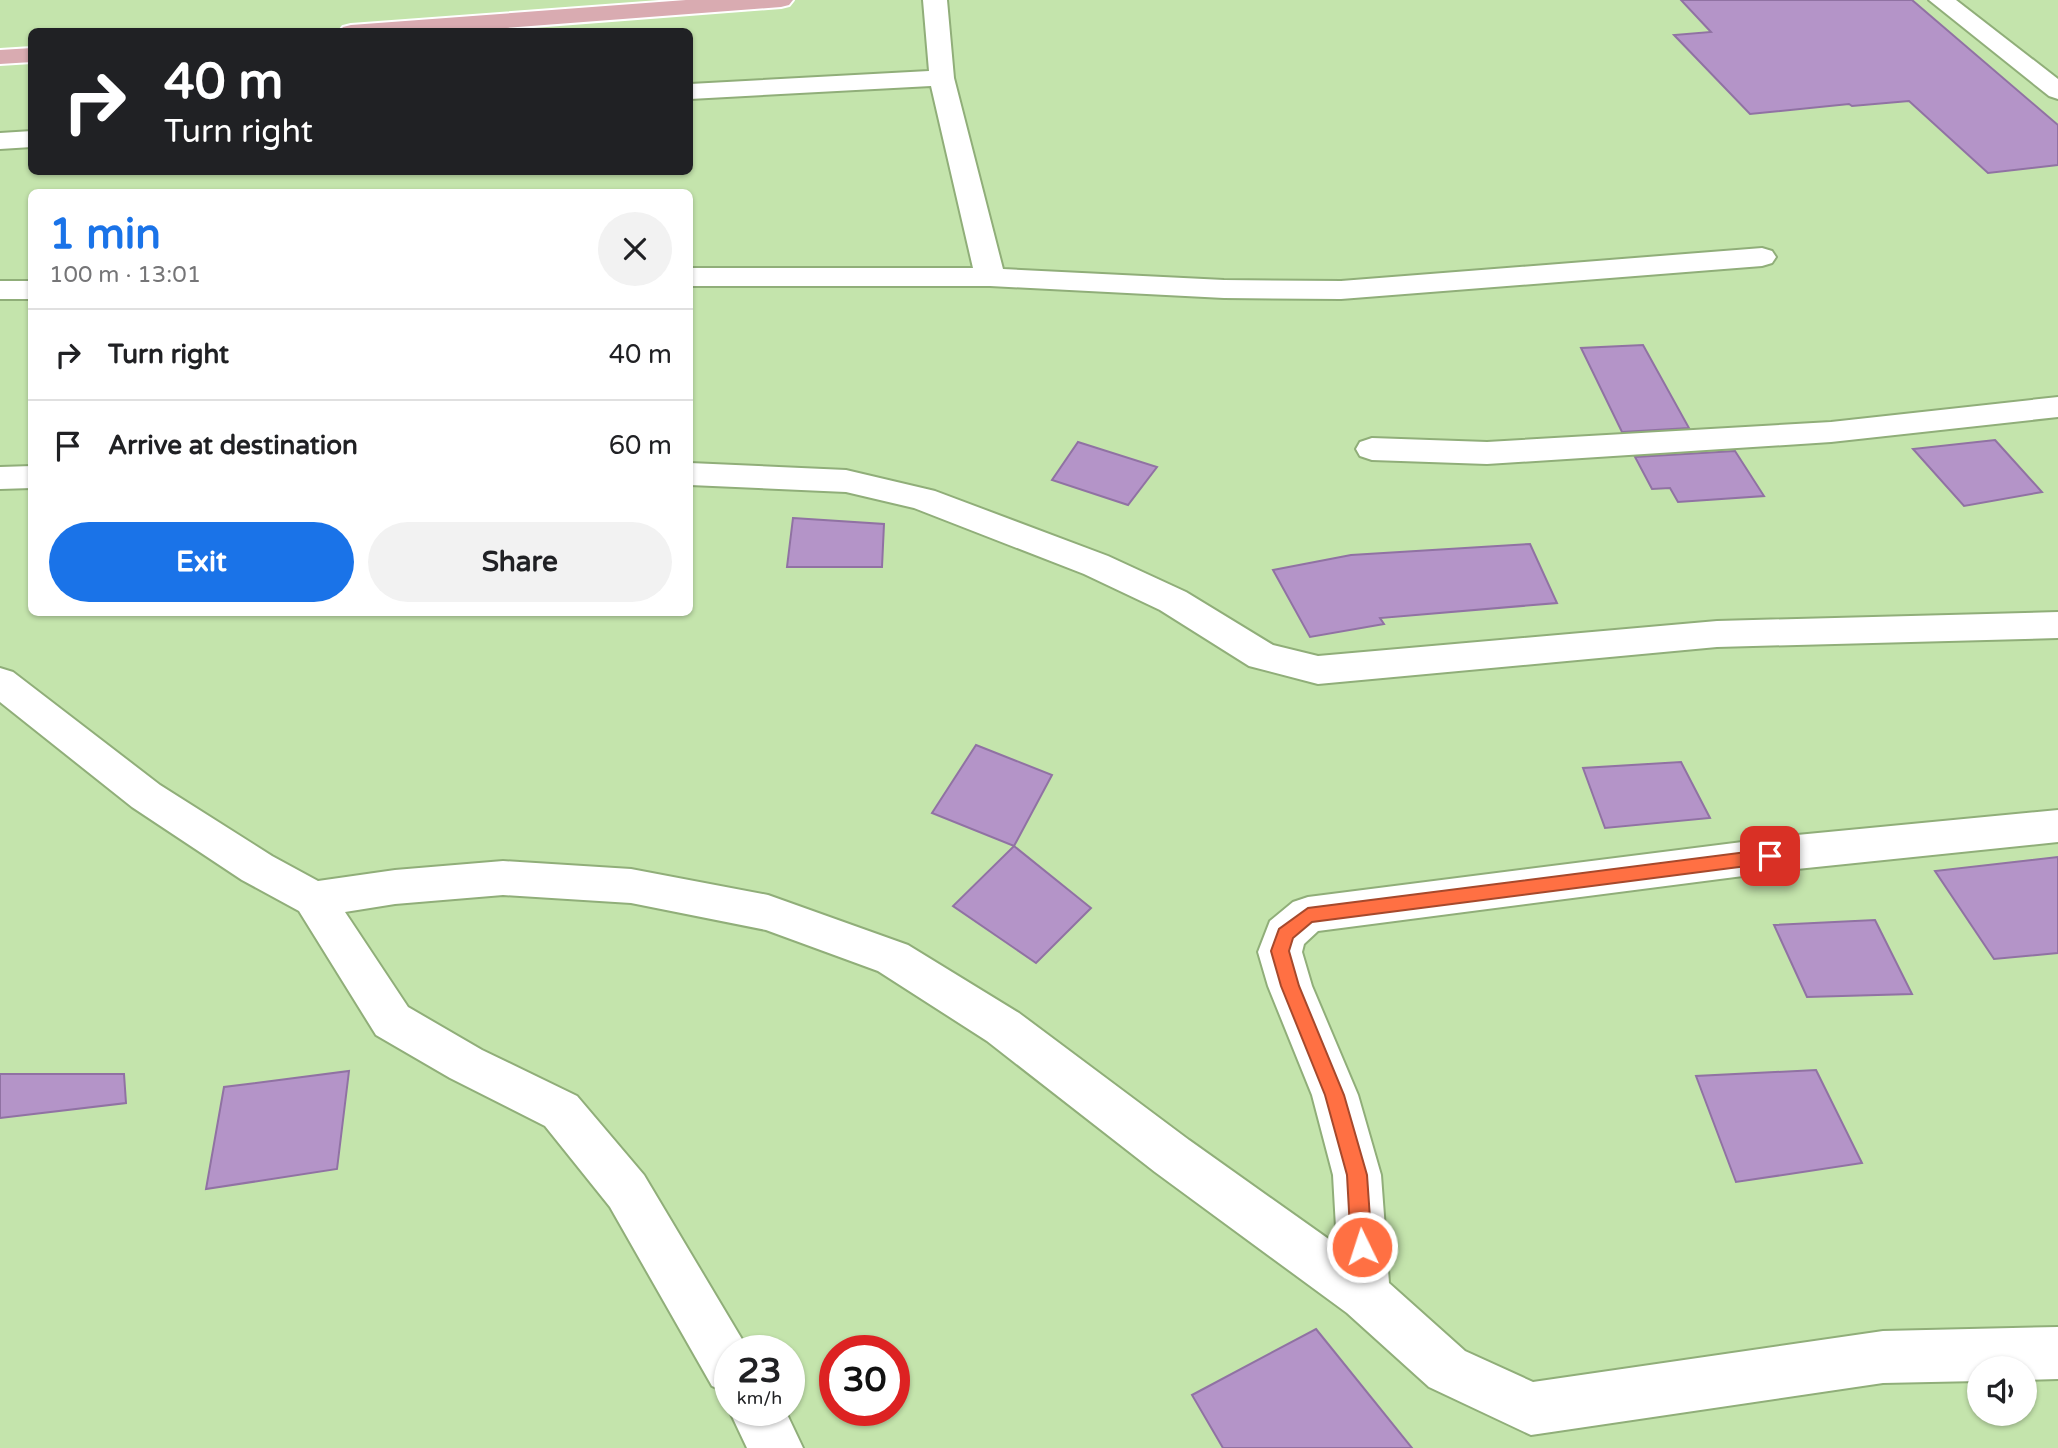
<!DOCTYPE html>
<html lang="en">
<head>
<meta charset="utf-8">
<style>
  body { margin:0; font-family:"Varela Round",sans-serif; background:#f2f2f2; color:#202124; height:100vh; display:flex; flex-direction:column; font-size:26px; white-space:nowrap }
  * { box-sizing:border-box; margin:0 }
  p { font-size:23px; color:#757577 }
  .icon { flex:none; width:38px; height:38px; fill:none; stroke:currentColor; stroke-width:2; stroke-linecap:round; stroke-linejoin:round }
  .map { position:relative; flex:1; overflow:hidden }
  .side { position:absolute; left:28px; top:189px; width:665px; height:427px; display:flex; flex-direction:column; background:#fff; border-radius:10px; box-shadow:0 2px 5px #0004 }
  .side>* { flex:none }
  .top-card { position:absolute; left:28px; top:28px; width:665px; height:147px; border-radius:10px; box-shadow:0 2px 5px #0004; background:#202124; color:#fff; overflow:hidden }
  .controls { position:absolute; left:1967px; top:1356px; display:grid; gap:14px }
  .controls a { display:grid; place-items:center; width:70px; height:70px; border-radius:50%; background:#fff; box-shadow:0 2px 5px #0004; font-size:35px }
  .speed { position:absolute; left:714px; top:1335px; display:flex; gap:14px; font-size:35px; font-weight:700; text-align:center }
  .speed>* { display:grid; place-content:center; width:91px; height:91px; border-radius:50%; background:#fff; box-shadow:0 2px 5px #0004; line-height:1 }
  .speed small { font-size:18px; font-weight:400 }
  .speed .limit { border:10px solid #d22; background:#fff; color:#111 }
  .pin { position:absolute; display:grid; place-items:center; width:60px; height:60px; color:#fff; margin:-30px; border-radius:14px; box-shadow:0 4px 10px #0006 }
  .me { position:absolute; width:77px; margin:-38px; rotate:356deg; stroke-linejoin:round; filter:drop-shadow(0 0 5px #0008) }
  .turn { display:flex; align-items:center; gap:24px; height:147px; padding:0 21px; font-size:32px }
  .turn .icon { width:91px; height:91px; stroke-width:2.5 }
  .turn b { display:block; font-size:49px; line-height:60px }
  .round { display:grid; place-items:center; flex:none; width:74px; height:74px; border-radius:37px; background:#f2f2f2 }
  .overview { display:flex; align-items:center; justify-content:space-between; height:119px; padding:0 21px }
  h1 { font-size:42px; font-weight:700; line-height:52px; color:#1a73e8 }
  .primary-button { display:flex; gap:14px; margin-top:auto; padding:14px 21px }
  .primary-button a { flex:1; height:80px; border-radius:42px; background:#1a73e8; color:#fff; font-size:28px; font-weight:700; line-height:80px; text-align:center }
  .primary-button a+a { background:#f2f2f2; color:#202124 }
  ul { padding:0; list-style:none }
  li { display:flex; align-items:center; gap:21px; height:91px; padding:0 21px; border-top:2px solid #e0e0e0 }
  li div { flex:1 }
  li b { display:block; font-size:26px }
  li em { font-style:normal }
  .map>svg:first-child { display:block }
  .building { fill:#b494c8; stroke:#9072a3; stroke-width:2 }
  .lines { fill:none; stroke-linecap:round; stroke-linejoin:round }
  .minor-casing { stroke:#90ae79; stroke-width:4 }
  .major-casing { stroke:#fff; stroke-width:4 }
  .minor { fill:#fff; fill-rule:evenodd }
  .major { fill:#d9abb1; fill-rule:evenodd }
  .route { fill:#ff7043; stroke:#a6492c; stroke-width:2 }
</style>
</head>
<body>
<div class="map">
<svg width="2058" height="1448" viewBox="0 0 2058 1448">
  <rect width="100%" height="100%" fill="#c4e4ac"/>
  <!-- building -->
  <g class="building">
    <polygon points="1681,0 1912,0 2058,125 2058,165 1988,173 1909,101 1852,106 1849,104 1750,114 1674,35 1711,32"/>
    <polygon points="1643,345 1689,428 1622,432 1581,348"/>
    <polygon points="1995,440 2042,492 1964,506 1913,449"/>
    <polygon points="1078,442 1157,467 1128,505 1052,480"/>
    <polygon points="1735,451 1764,496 1678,502 1670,488 1652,489 1635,457"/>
    <polygon points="793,518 884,524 882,567 787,567"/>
    <polygon points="1530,544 1557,603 1380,618 1384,624 1310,637 1273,570 1351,555"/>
    <polygon points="976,745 1052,775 1014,846 932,813"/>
    <polygon points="1681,762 1710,818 1605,828 1583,768"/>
    <polygon points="1014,846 1091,908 1036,963 953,906"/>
    <polygon points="2058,857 2058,953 1994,959 1935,871"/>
    <polygon points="1875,920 1912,994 1807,997 1774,925"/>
    <polygon points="1816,1070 1862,1163 1736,1182 1696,1076"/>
    <polygon points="349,1071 337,1169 206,1189 224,1087"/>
    <polygon points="0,1074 124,1074 126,1103 0,1118"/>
    <polygon points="1316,1329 1412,1448 1223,1448 1192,1395"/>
  </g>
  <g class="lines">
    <!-- minor casing -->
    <g class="minor-casing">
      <g id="minor">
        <polygon points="923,0 947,0 954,78 1003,269 1224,280 1341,281 1762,248 1772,251 1776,257 1772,263 1762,266 1341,299 1224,298 990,286 690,286 690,268 973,268 931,86 690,99 690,84 929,71"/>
        <polygon points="1929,0 1956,0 2058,79 2058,99 2049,96"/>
        <polygon points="32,131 32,147 0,149 0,133"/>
        <rect x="0" y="281" width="32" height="18"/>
        <polygon points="2058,397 2058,417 1831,442 1487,464 1372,460 1360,456 1356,449 1360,442 1372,438 1487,442 1831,422"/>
        <polygon points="690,463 846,470 935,491 1108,556 1186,592 1273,645 1318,656 1717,621 2058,612 2058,638 1717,647 1318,684 1249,666 1160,610 1084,574 914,508 846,492 690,485"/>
        <polygon points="32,466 32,488 0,489 0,467"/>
        <polygon points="0,668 13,672 160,785 272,856 318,881 395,870 503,861 631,869 768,895 908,945 1019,1013 1189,1140 1337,1245 1333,1175 1312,1095 1268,986 1258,952 1270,921 1293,902 1308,897 1797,835 2058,810 2058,842 1797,869 1318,931 1304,944 1302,952 1312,986 1358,1095 1381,1175 1389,1283 1465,1351 1533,1382 1883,1331 2058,1327 2058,1379 2025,1380 2025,1368 1979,1368 1979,1381 1883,1383 1531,1435 1429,1387 1347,1313 1155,1172 987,1041 878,971 766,930 631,903 503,895 395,904 345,912 408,1007 482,1050 577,1096 644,1175 749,1351 730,1351 730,1394 712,1386 610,1207 545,1126 450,1078 376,1035 299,911 242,880 132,807 0,702"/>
        <polygon points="730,1407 730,1410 785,1410 803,1448 747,1448 729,1410"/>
      </g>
    </g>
    <!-- major casing -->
    <g class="major-casing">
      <g id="major">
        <polygon points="686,0 793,0 789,5 781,7 454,32 339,32 343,27 351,25"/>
        <polygon points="32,48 32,62 0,64 0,50"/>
      </g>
    </g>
    <!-- minor -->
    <use href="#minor" class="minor"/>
    <!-- major -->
    <use href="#major" class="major"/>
  </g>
  <!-- route -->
  <polygon class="route" points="1770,849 1776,851 1778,856 1776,861 1770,863 1312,922 1293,938 1289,951 1299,986 1344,1095 1367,1175 1372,1247 1369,1254 1362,1257 1354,1254 1351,1247 1347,1175 1325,1095 1281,986 1271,951 1279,929 1308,908"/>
</svg>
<div class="controls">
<a><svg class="icon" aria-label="sound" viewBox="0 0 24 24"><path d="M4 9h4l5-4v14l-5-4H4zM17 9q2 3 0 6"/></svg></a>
</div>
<div class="speed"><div>23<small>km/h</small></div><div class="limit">30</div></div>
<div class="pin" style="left:1770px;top:856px;background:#d93025"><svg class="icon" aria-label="arrive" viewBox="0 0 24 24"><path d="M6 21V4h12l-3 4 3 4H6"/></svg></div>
<svg class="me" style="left:1362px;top:1247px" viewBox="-20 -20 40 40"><circle r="17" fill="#ff7043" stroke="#fff" stroke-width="3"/><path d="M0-11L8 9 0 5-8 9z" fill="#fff"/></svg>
<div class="top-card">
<div class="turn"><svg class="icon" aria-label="right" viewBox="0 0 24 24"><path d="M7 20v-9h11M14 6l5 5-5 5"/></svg><div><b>40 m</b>Turn right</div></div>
</div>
<section class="side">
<div class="overview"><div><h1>1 min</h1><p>100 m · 13:01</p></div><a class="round"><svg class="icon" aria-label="close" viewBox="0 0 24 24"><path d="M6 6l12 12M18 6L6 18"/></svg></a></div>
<ul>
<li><svg class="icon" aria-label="right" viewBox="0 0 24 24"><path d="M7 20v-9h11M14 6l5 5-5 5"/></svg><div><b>Turn right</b></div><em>40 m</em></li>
<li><svg class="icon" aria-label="arrive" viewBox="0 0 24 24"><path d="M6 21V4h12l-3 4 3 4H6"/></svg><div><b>Arrive at destination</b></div><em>60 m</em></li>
</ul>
<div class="primary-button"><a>Exit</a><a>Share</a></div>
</section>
</div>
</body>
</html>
